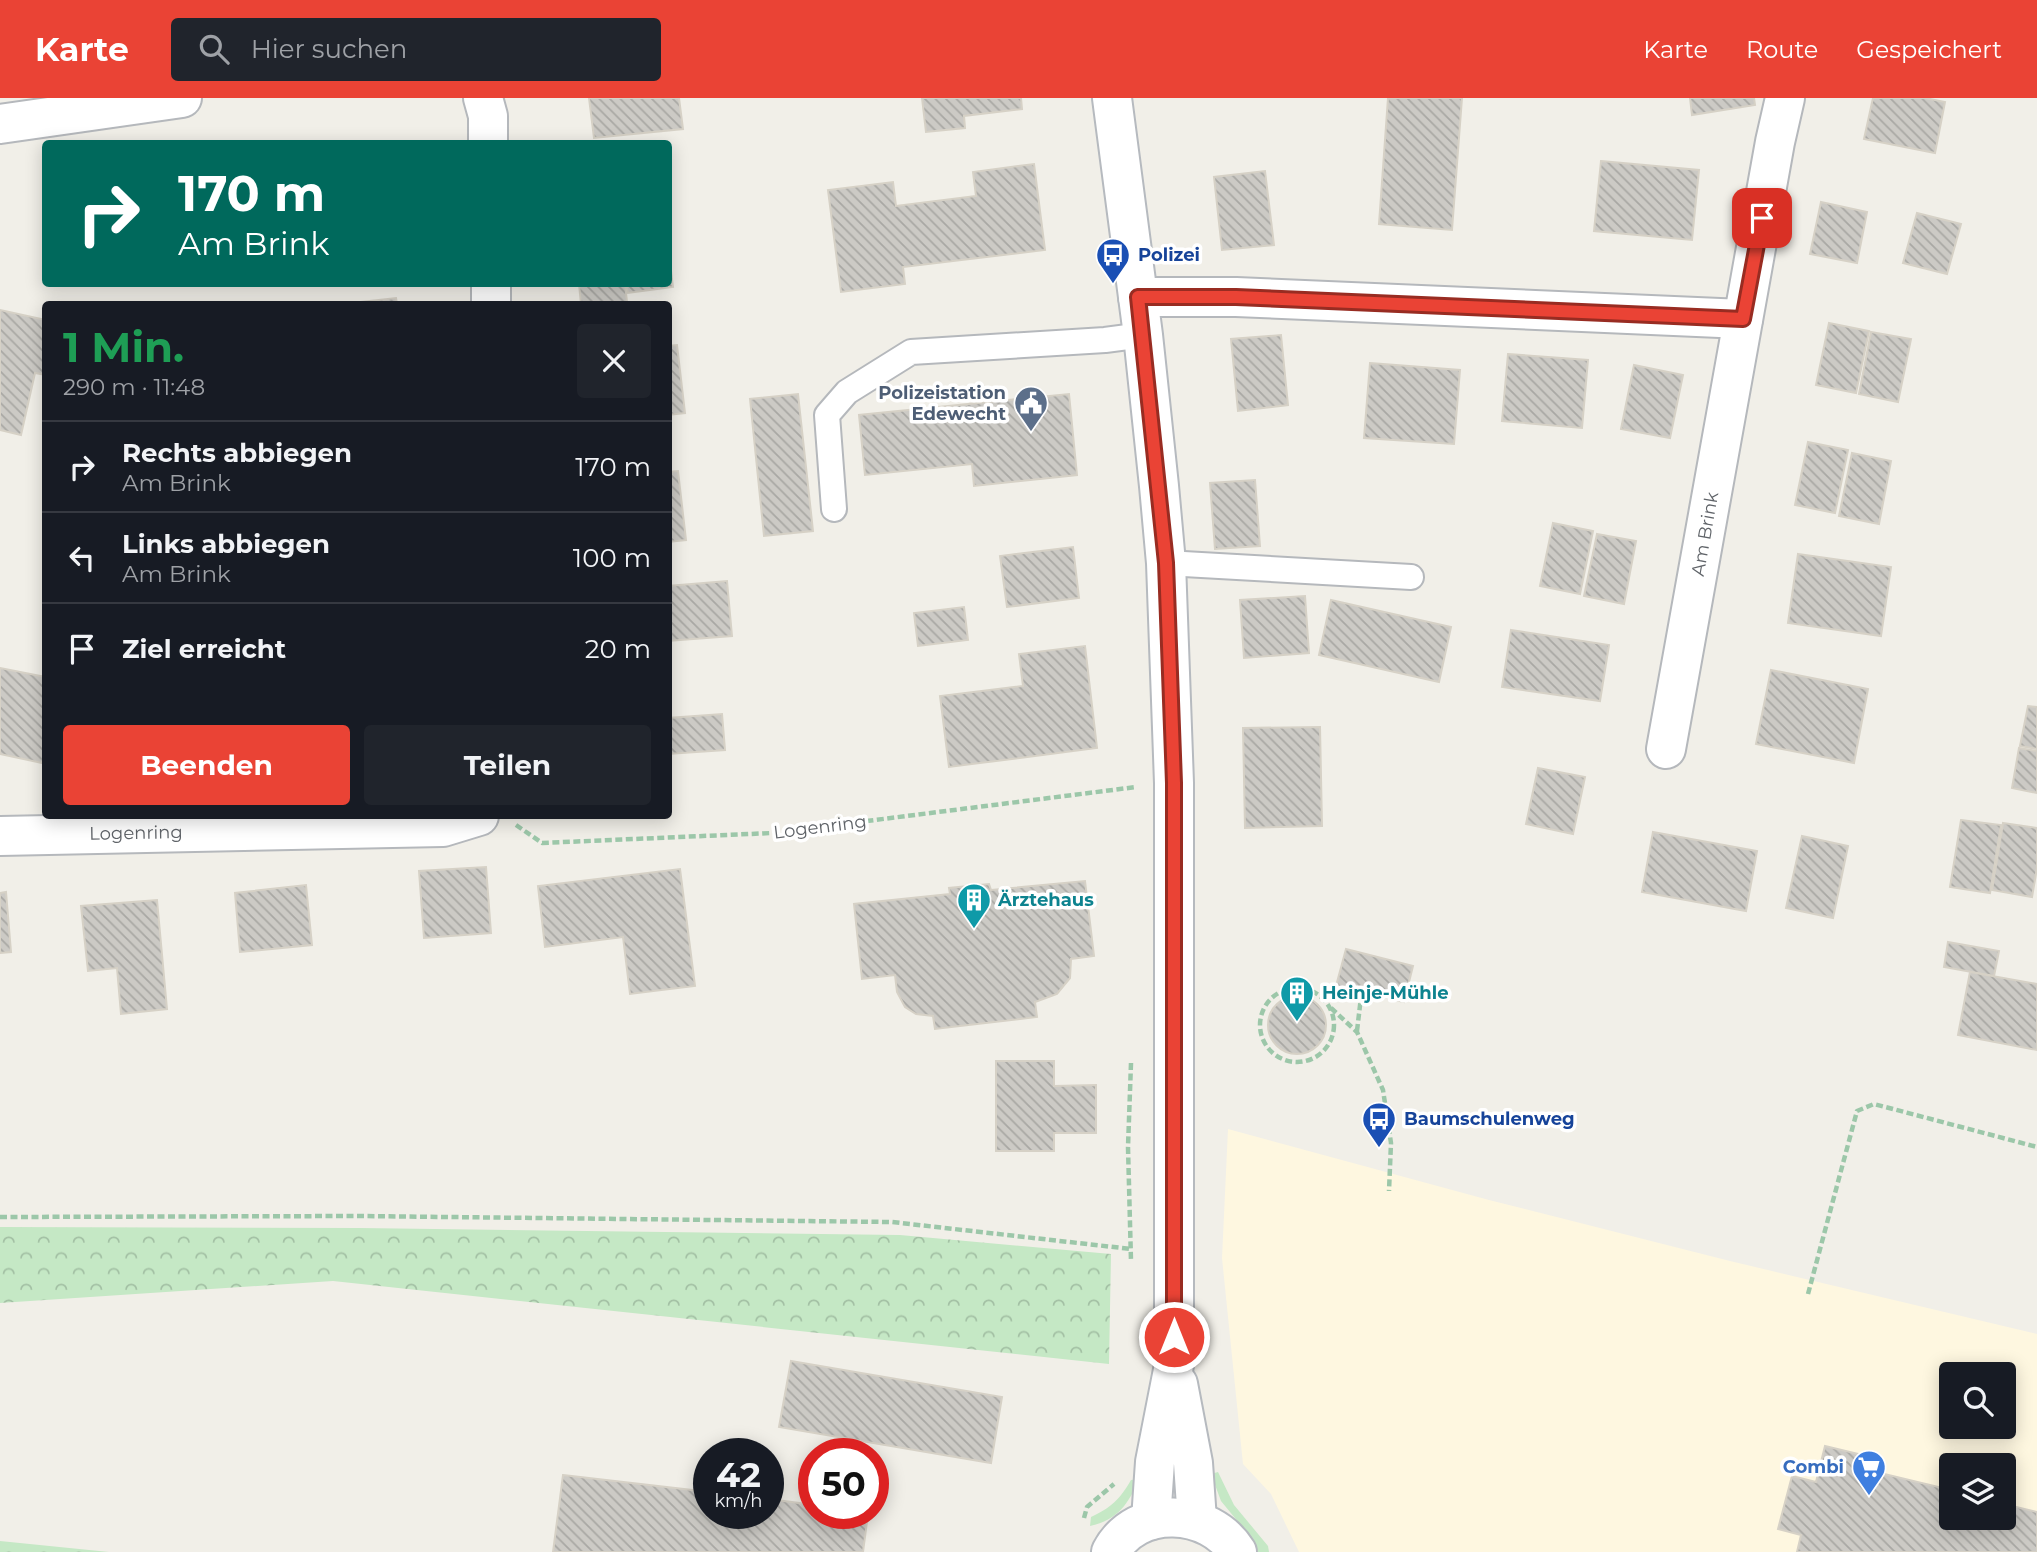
<!DOCTYPE html>
<html lang="de">
<head>
<meta charset="utf-8">
<style>
  body { margin:0; font-family:Montserrat,sans-serif; background:#20242c; color:#f1f3f6; height:100vh; display:flex; flex-direction:column; font-size:26px; white-space:nowrap }
  * { box-sizing:border-box; margin:0 }
  p { font-size:23px; color:#9ea1a6 }
  .icon { flex:none; width:38px; height:38px; fill:none; stroke:currentColor; stroke-width:2; stroke-linecap:round; stroke-linejoin:round }
  .map { position:relative; flex:1; overflow:hidden }
  .side { position:absolute; left:42px; top:203px; width:630px; height:518px; display:flex; flex-direction:column; background:#171b24; border-radius:7px; box-shadow:0 4px 18px #0003 }
  .side>* { flex:none }
  .hud { position:absolute; left:42px; top:42px; width:630px; height:147px; border-radius:7px; box-shadow:0 4px 18px #0003; background:#00695c; color:#fff; overflow:hidden }
  .buttons { position:absolute; left:1939px; top:1264px; display:grid; gap:14px }
  .buttons a { display:grid; place-items:center; width:77px; height:77px; border-radius:7px; background:#171b24; box-shadow:0 4px 18px #0003; font-size:35px }
  .speed { position:absolute; left:693px; top:1340px; display:flex; gap:14px; font-size:35px; font-weight:700; text-align:center }
  .speed>* { display:grid; place-content:center; width:91px; height:91px; border-radius:50%; background:#171b24; box-shadow:0 4px 18px #0003; line-height:1 }
  .speed small { font-size:18px; font-weight:400 }
  .speed .limit { border:10px solid #d22; background:#fff; color:#111 }
  .pin { position:absolute; display:grid; place-items:center; width:60px; height:60px; color:#fff; margin:-30px; border-radius:14px; box-shadow:0 4px 10px #0006 }
  .me { position:absolute; width:77px; margin:-38px; rotate:0deg; stroke-linejoin:round; filter:drop-shadow(0 0 5px #0008) }
  .turn { display:flex; align-items:center; gap:24px; height:147px; padding:0 21px; font-size:32px }
  .turn .icon { width:91px; height:91px; stroke-width:2.5 }
  .turn b { display:block; font-size:49px; line-height:60px }
  .round { display:grid; place-items:center; flex:none; width:74px; height:74px; border-radius:7px; background:#20242c }
  .summary { display:flex; align-items:center; justify-content:space-between; height:119px; padding:0 21px }
  h1 { font-size:42px; font-weight:700; line-height:52px; color:#1e9e55 }
  .action { display:flex; gap:14px; margin-top:auto; padding:14px 21px }
  .action a { flex:1; height:80px; border-radius:7px; background:#ea4335; color:#fff; font-size:28px; font-weight:700; line-height:80px; text-align:center }
  .action a+a { background:#20242c; color:#f1f3f6 }
  ul { padding:0; list-style:none }
  li { display:flex; align-items:center; gap:21px; height:91px; padding:0 21px; border-top:2px solid #363941 }
  li div { flex:1 }
  li b { display:block; font-size:26px }
  li em { font-style:normal }
  header { display:flex; align-items:center; gap:42px; box-sizing:border-box; height:98px; padding:0 35px; background:#ea4335; color:#fff }
  header strong { font-size:33px }
  nav { display:flex; gap:38px; margin-inline-start:auto; font-size:24px }
  .search { width:490px; height:63px; background:#20242c; display:flex; align-items:center; gap:18px; box-sizing:border-box; padding:0 24px; border-radius:7px; color:#9ea1a6; font-size:26px }
  .map>svg:first-child { display:block }
  .commercial { fill:#fef7e0; fill-rule:evenodd }
  .grass { fill:#c5e8c5 }
  .forest { fill:url(#forest-crowns) }
  .building { fill:url(#building-back-hatch); stroke:#d6d1c6; stroke-width:2 }
  .lines { fill:none; stroke-linecap:round; stroke-linejoin:round }
  .service-casing { stroke:#b5b8bc; stroke-width:28 }
  .minor-casing { stroke:#b5b8bc; stroke-width:42 }
  .secondary-casing { stroke:#b6babf; stroke-width:42 }
  .path { stroke:#9cc7a9; stroke-width:4.5; stroke-dasharray:7 3.5; stroke-linecap:butt }
  .service { stroke:#fff; stroke-width:24 }
  .minor { stroke:#fff; stroke-width:38 }
  .secondary { stroke:#fff; stroke-width:38 }
  .route-casing { stroke:#982c22; stroke-width:18 }
  .route { stroke:#ea4335; stroke-width:12 }
  .labels { text-anchor:middle; dominant-baseline:central; stroke-width:7; stroke-linejoin:round; paint-order:stroke }
  .transit-label { font-size:18px; font-weight:bold; fill:#164399; stroke:#fff; text-anchor:start }
  .service-label { font-size:18px; font-weight:bold; fill:#4e5e75; stroke:#fff; text-anchor:end }
  .street-label { font-size:18px; fill:#5f6368; stroke:#fff }
  .culture-label { font-size:18px; font-weight:bold; fill:#0d838f; stroke:#fff; text-anchor:start }
  .shop-label { font-size:18px; font-weight:bold; fill:#366cbe; stroke:#fff; text-anchor:end }
</style>
</head>
<body>
<header>
<strong>Karte</strong>
<div class="search"><svg class="icon" aria-label="search" viewBox="0 0 24 24"><circle cx="10" cy="10" r="6"/><path d="M15 15l6 6"/></svg>Hier suchen</div>
<nav><a>Karte</a><a>Route</a><a>Gespeichert</a></nav>
</header>
<div class="map">
<svg width="2037" height="1454" viewBox="0 0 2037 1454">
  <defs>
    <pattern id="forest-crowns" width="20" height="18" patternUnits="userSpaceOnUse" patternTransform="scale(1.75)"><rect width="20" height="18" fill="#c5e8c5"/><path d="M2 6a3 3 0 1 1 6 0M12 15a3 3 0 1 1 6 0" fill="none" stroke="#a3c0a4"/></pattern>
    <pattern id="building-back-hatch" width="6" height="6" patternUnits="userSpaceOnUse" patternTransform="scale(1.75)"><rect width="6" height="6" fill="#cccac5"/><path d="M-1 5l2 2M0 0l6 6M5-1l2 2" fill="none" stroke="#a9a8a4"/></pattern>
  </defs>
  <rect width="100%" height="100%" fill="#f1efe8"/>
  <!-- commercial -->
  <path class="commercial" d="M1228 1031 1489 1102 1730 1163 2037 1236V1454H1299L1271 1396 1243 1366 1222 1160ZM1951 1276H2004V1328H1951ZM1951 1367H2004V1419H1951Z"/>
  <!-- grass -->
  <g class="grass">
    <polygon points="1218,1374 1234,1407 1268,1448 1269,1454 1258,1454 1253,1442 1221,1403 1211,1376"/>
    <path d="M1139 1381C1129 1405 1118 1422 1090 1428L1091 1419C1111 1410 1120 1401 1131 1382Z"/>
  </g>
  <!-- forest -->
  <g class="forest">
    <polygon points="0,1129 360,1130 900,1137 1111,1156 1109,1266 333,1183 0,1205"/>
    <polygon points="0,1443 109,1454 0,1454"/>
  </g>
  <!-- building -->
  <g class="building">
    <polygon points="589,0 679,0 683,31 594,40"/>
    <polygon points="922,0 1021,0 1022,11 964,18 965,30 926,34"/>
    <polygon points="1388,0 1462,0 1452,132 1379,126"/>
    <polygon points="1690,0 1754,0 1755,7 1692,17"/>
    <polygon points="1873,0 1925,0 1945,4 1935,55 1864,41"/>
    <polygon points="1601,63 1699,72 1692,142 1594,133"/>
    <polygon points="1034,66 1045,152 903,169 905,186 841,194 828,92 893,84 896,108 976,98 973,74"/>
    <polygon points="1265,73 1274,147 1222,152 1214,79"/>
    <polygon points="1821,104 1867,114 1857,165 1810,156"/>
    <polygon points="1917,115 1961,126 1947,176 1903,165"/>
    <polygon points="668,149 673,189 628,195 626,186 668,186"/>
    <polygon points="579,186 625,186 627,204 581,206"/>
    <polygon points="396,200 397,206 342,206"/>
    <polygon points="0,212 46,222 46,277 35,275 21,337 0,332"/>
    <polygon points="1829,225 1869,233 1856,295 1816,287"/>
    <polygon points="1871,234 1911,241 1898,304 1859,296"/>
    <polygon points="1281,237 1288,307 1238,313 1231,241"/>
    <polygon points="677,247 685,315 668,317 668,248"/>
    <polygon points="1508,256 1588,262 1582,330 1502,323"/>
    <polygon points="1370,265 1460,272 1454,346 1364,340"/>
    <polygon points="1634,267 1683,277 1670,340 1621,331"/>
    <polygon points="798,296 813,433 764,438 750,301"/>
    <polygon points="1069,296 1077,377 974,388 972,366 865,377 859,317"/>
    <polygon points="1808,344 1848,352 1835,415 1795,407"/>
    <polygon points="1852,355 1891,363 1879,426 1839,418"/>
    <polygon points="678,373 686,442 668,444 668,374"/>
    <polygon points="1255,382 1260,448 1215,451 1210,385"/>
    <polygon points="1553,425 1593,433 1580,496 1540,488"/>
    <polygon points="1597,436 1636,443 1624,506 1584,498"/>
    <polygon points="1073,449 1079,500 1007,509 1000,458"/>
    <polygon points="1798,456 1891,469 1881,538 1788,525"/>
    <polygon points="727,483 732,538 668,543 668,488"/>
    <polygon points="1305,498 1309,555 1244,560 1240,502"/>
    <polygon points="1331,502 1451,529 1439,584 1319,557"/>
    <polygon points="964,509 968,542 918,548 914,515"/>
    <polygon points="1511,532 1609,547 1600,603 1502,589"/>
    <polygon points="1085,548 1097,650 949,669 940,598 1023,588 1019,556"/>
    <polygon points="0,570 46,579 46,648 42,665 0,656"/>
    <polygon points="1771,572 1868,591 1854,665 1756,646"/>
    <polygon points="2028,608 2037,609 2037,651 2020,648"/>
    <polygon points="722,616 725,652 668,656 668,620"/>
    <polygon points="1320,629 1322,728 1245,730 1243,630"/>
    <polygon points="2019,650 2037,653 2037,695 2012,690"/>
    <polygon points="1538,670 1585,679 1573,736 1526,726"/>
    <polygon points="1961,722 2001,727 1990,795 1950,789"/>
    <polygon points="2003,725 2037,730 2037,770 2032,799 1992,792"/>
    <polygon points="1653,734 1757,753 1746,813 1642,794"/>
    <polygon points="1802,738 1848,748 1833,820 1786,810"/>
    <polygon points="486,769 491,835 424,840 419,773"/>
    <polygon points="680,771 695,888 630,896 623,839 545,849 538,788"/>
    <polygon points="1085,783 1094,858 1071,861 1070,880 1057,896 1035,904 1037,919 935,931 933,918 916,916 905,909 897,894 895,877 862,881 854,806 950,796 949,790 989,786 991,792"/>
    <polygon points="306,787 312,847 240,854 235,795"/>
    <polygon points="6,794 11,854 0,855 0,795"/>
    <polygon points="157,802 167,911 121,916 117,870 88,873 81,808"/>
    <polygon points="1948,844 1999,853 1994,878 1944,869"/>
    <polygon points="1346,851 1413,868 1404,904 1336,888"/>
    <polygon points="1970,874 2037,886 2037,952 1958,937"/>
    <circle cx="1297" cy="927" r="29"/>
    <polygon points="996,963 1054,963 1054,988 1096,987 1096,1035 1054,1035 1054,1053 996,1053"/>
    <polygon points="791,1263 1002,1299 991,1365 779,1329"/>
    <polygon points="1825,1348 1879,1361 1876,1374 1951,1392 1951,1419 2004,1419 2004,1406 2037,1414 2037,1454 1797,1454 1801,1437 1778,1431 1792,1378 1816,1384"/>
    <polygon points="563,1377 709,1394 709,1416 768,1416 768,1401 814,1407 814,1416 868,1416 863,1454 553,1454"/>
  </g>
  <g class="lines">
    <!-- service casing -->
    <g class="service-casing">
      <g id="service">
        <polyline points="834,411 827,317 847,294 911,254 1105,242 1143,237"/>
        <polyline points="1166,465 1411,479"/>
      </g>
    </g>
    <!-- minor casing -->
    <g class="minor-casing">
      <g id="minor">
        <polyline points="483,0 488,18 488,46"/>
        <polyline points="0,26 182,0"/>
        <polyline points="491,186 491,206"/>
        <polyline points="1138,199 1236,199 1743,221"/>
        <polyline points="1666,651 1775,44 1785,0"/>
        <polyline points="0,738 443,729 479,718"/>
      </g>
    </g>
    <!-- secondary casing -->
    <g class="secondary-casing">
      <g id="secondary">
        <polyline points="1112,0 1143,237 1159,388 1166,465 1174,685 1174,1267 1155,1364 1151,1422"/>
        <polyline points="1178,1286 1193,1365 1197,1422"/>
        <path d="M1111 1454C1136 1406 1210 1410 1237 1454"/>
      </g>
    </g>
    <!-- path -->
    <g class="path">
      <polyline points="516,727 542,745 772,735 1136,689"/>
      <circle cx="1297" cy="927" r="37"/>
      <polyline points="1331,910 1357,934 1383,992 1391,1045 1389,1093"/>
      <polyline points="1357,933 1361,899"/>
      <polyline points="1131,965 1128,1049 1131,1163"/>
      <polyline points="0,1119 359,1118 892,1124 1131,1151"/>
      <polyline points="1808,1196 1857,1013 1874,1006 2037,1049"/>
      <polyline points="1084,1420 1087,1409 1114,1386"/>
    </g>
    <!-- service -->
    <use href="#service" class="service"/>
    <!-- minor -->
    <use href="#minor" class="minor"/>
    <!-- secondary -->
    <use href="#secondary" class="secondary"/>
  </g>
  <g class="lines">
    <!-- route casing -->
    <g class="route-casing">
      <polyline id="route" points="1174,1239 1174,685 1166,465 1138,199 1236,199 1743,221 1762,120"/>
    </g>
    <!-- route -->
    <use href="#route" class="route"/>
  </g>
  <!-- icons -->
  <defs>
    <g id="bus-pin" transform="scale(1.75)"><path d="M0 17L-7.5 6A9.5 9.5 0 1 1 7.5 6Z" fill="#1a4fb4" stroke="#fff"/><path d="M-5-6H5V4H4V6H2V4H-2V6H-4V4H-5ZM-3.5-4V0h7V-4ZM-3.5 1.2v1.5H-2V1.2ZM2 1.2v1.5H3.5V1.2Z" fill="#fff"/></g>
    <g id="civic-pin" transform="scale(1.75)"><path d="M0 17L-7.5 6A9.5 9.5 0 1 1 7.5 6Z" fill="#5c6f8a" stroke="#fff"/><path d="M-.6-6.5H3V-4.5H.6V-3L4-1V1h2V6H-6V1h2V-1L-.6-3ZM-1.2 2.5V6h2.4V2.5Z" fill="#fff"/></g>
    <g id="building-pin" transform="scale(1.75)"><path d="M0 17L-7.5 6A9.5 9.5 0 1 1 7.5 6Z" fill="#0f9aa8" stroke="#fff"/><path d="M-4-6H4V6H1V3H-1V6H-4ZM-2.5-4.3h1.7v1.8h-1.7ZM.8-4.3h1.7v1.8H.8ZM-2.5-1h1.7V.8h-1.7ZM.8-1h1.7V.8H.8Z" fill="#fff"/></g>
    <g id="supermarket-pin" transform="scale(1.75)"><path d="M0 17L-7.5 6A9.5 9.5 0 1 1 7.5 6Z" fill="#3f7fe0" stroke="#fff"/><path d="M-6-5.5h2.5l.6 2H6L4.5 2H-2.5L-4.4-4H-6ZM-1.5 3.2a1.3 1.3 0 1 0 .1 0ZM3 3.2a1.3 1.3 0 1 0 .1 0Z" fill="#fff"/></g>
  </defs>
  <g fill-rule="evenodd">
    <use href="#bus-pin" x="1113" y="157"/>
    <use href="#civic-pin" x="1031" y="305"/>
    <use href="#building-pin" x="974" y="802"/>
    <use href="#building-pin" x="1297" y="895"/>
    <use href="#bus-pin" x="1379" y="1021"/>
    <use href="#supermarket-pin" x="1869" y="1369"/>
  </g>
  <g class="labels">
    <!-- transit labels -->
    <g class="transit-label">
      <text x="1138" y="157">Polizei</text>
      <text x="1404" y="1021">Baumschulenweg</text>
    </g>
    <!-- service labels -->
    <g class="service-label">
      <text x="1006" y="295">Polizeistation<tspan x="1006" dy="21">Edewecht</tspan></text>
    </g>
    <!-- street labels -->
    <g class="street-label">
      <text transform="translate(1705 436) rotate(-80)">Am Brink</text>
      <text transform="translate(820 729) rotate(-7)">Logenring</text>
      <text transform="translate(136 735) rotate(-1)">Logenring</text>
    </g>
    <!-- culture labels -->
    <g class="culture-label">
      <text x="998" y="802">Ärztehaus</text>
      <text x="1322" y="895">Heinje-Mühle</text>
    </g>
    <!-- shop labels -->
    <g class="shop-label">
      <text x="1844" y="1369">Combi</text>
    </g>
  </g>
</svg>
<div class="buttons">
<a><svg class="icon" aria-label="search" viewBox="0 0 24 24"><circle cx="10" cy="10" r="6"/><path d="M15 15l6 6"/></svg></a>
<a><svg class="icon" aria-label="layers" viewBox="0 0 24 24"><path d="M12 4l9 5-9 5-9-5zM3 14l9 5 9-5"/></svg></a>
</div>
<div class="speed"><div>42<small>km/h</small></div><div class="limit">50</div></div>
<div class="pin" style="left:1762px;top:120px;background:#d93025"><svg class="icon" aria-label="arrive" viewBox="0 0 24 24"><path d="M6 21V4h12l-3 4 3 4H6"/></svg></div>
<svg class="me" style="left:1174px;top:1239px" viewBox="-20 -20 40 40"><circle r="17" fill="#ea4335" stroke="#fff" stroke-width="3"/><path d="M0-11L8 9 0 5-8 9z" fill="#fff"/></svg>
<div class="hud">
<div class="turn"><svg class="icon" aria-label="right" viewBox="0 0 24 24"><path d="M7 20v-9h11M14 6l5 5-5 5"/></svg><div><b>170 m</b>Am Brink</div></div>
</div>
<section class="side">
<div class="summary"><div><h1>1 Min.</h1><p>290 m · 11:48</p></div><a class="round"><svg class="icon" aria-label="close" viewBox="0 0 24 24"><path d="M6 6l12 12M18 6L6 18"/></svg></a></div>
<ul>
<li><svg class="icon" aria-label="right" viewBox="0 0 24 24"><path d="M7 20v-9h11M14 6l5 5-5 5"/></svg><div><b>Rechts abbiegen</b><p>Am Brink</p></div><em>170 m</em></li>
<li><svg class="icon" aria-label="left" viewBox="0 0 24 24"><path d="M17 20v-9H6M10 6l-5 5 5 5"/></svg><div><b>Links abbiegen</b><p>Am Brink</p></div><em>100 m</em></li>
<li><svg class="icon" aria-label="arrive" viewBox="0 0 24 24"><path d="M6 21V4h12l-3 4 3 4H6"/></svg><div><b>Ziel erreicht</b></div><em>20 m</em></li>
</ul>
<div class="action"><a>Beenden</a><a>Teilen</a></div>
</section>
</div>
</body>
</html>
